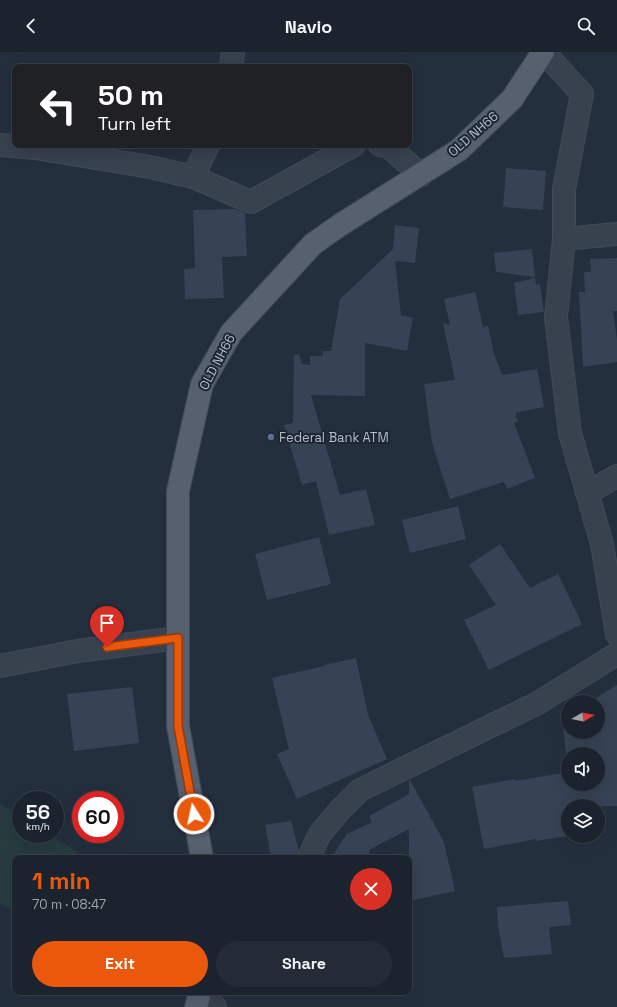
<!DOCTYPE html>
<html lang="en">
<head>
<meta charset="utf-8">
<style>
  body { margin:0; font-family:"Space Grotesk",sans-serif; background:#242b36; color:#f1f3f6; height:100vh; display:flex; flex-direction:column; font-size:15px; white-space:nowrap }
  * { box-sizing:border-box; margin:0 }
  p { font-size:13px; color:#a0a4aa }
  .icon { flex:none; width:22px; height:22px; fill:none; stroke:currentColor; stroke-width:2; stroke-linecap:round; stroke-linejoin:round }
  .map { position:relative; flex:1; overflow:hidden }
  .drawer { position:absolute; left:12px; top:803px; width:400px; height:140px; display:flex; flex-direction:column; background:#1b232e; border-radius:8px; box-shadow:0 4px 16px #0002,0 0 0 1px #39404a }
  .drawer>* { flex:none }
  .banner { position:absolute; left:12px; top:12px; width:400px; height:84px; border-radius:8px; box-shadow:0 4px 16px #0002,0 0 0 1px #39404a; background:#202124; color:#fff; overflow:hidden }
  .needle { width:26px; rotate:81deg }
  .buttons { position:absolute; left:561px; top:643px; display:grid; gap:8px }
  .buttons a { display:grid; place-items:center; width:44px; height:44px; border-radius:50%; background:#1b232e; box-shadow:0 4px 16px #0002,0 0 0 1px #39404a; font-size:20px }
  .speed { position:absolute; left:12px; top:739px; display:flex; gap:8px; font-size:20px; font-weight:700; text-align:center }
  .speed>* { display:grid; place-content:center; width:52px; height:52px; border-radius:50%; background:#1b232e; box-shadow:0 4px 16px #0002,0 0 0 1px #39404a; line-height:1 }
  .speed small { font-size:10px; font-weight:400 }
  .speed .limit { border:6px solid #d22; background:#fff; color:#111 }
  .pin { position:absolute; display:grid; place-items:center; width:34px; height:34px; color:#fff; margin:-41px -17px; border-radius:50% 50% 50% 0; rotate:-45deg; box-shadow:0 0 4px #0007 }
  .pin .icon { rotate:45deg }
  .me { position:absolute; width:44px; margin:-22px; rotate:350deg; stroke-linejoin:round; filter:drop-shadow(0 0 3px #0008) }
  .turn { display:flex; align-items:center; gap:14px; height:84px; padding:0 20px; font-size:18px }
  .turn .icon { width:52px; height:52px; stroke-width:2.5 }
  .turn b { display:block; font-size:28px; line-height:34px }
  .round { display:grid; place-items:center; flex:none; width:42px; height:42px; border-radius:21px; background:#242b36 }
  .summary { display:flex; align-items:center; justify-content:space-between; height:68px; padding:0 20px }
  h1 { font-size:24px; font-weight:700; line-height:30px; color:#ea580c }
  .cta { display:flex; gap:8px; margin-top:auto; padding:8px 20px }
  .cta a { flex:1; height:46px; border-radius:24px; background:#ea580c; color:#fff; font-size:16px; font-weight:700; line-height:46px; text-align:center }
  .cta a+a { background:#242b36; color:#f1f3f6 }
  header { display:flex; justify-content:space-between; align-items:center; height:52px; padding:0 20px; background:#1b232e; font-size:18px; font-weight:700 }
  .map>svg:first-child { display:block }
  .green { fill:#263c3f }
  .building { fill:#364354; fill-rule:evenodd }
  .lines { fill:none; stroke-linecap:round; stroke-linejoin:round }
  .minor-casing { stroke:#414a57; stroke-width:24 }
  .major-casing { stroke:#414a57; stroke-width:24 }
  .minor { stroke:#38414e; stroke-width:22 }
  .major { stroke:#56606e; stroke-width:22 }
  .route-casing { stroke:#983908; stroke-width:10 }
  .route { stroke:#ea580c; stroke-width:7 }
  .service-dot { fill:#5c6f8a; stroke:#1d2633; stroke-width:1.5 }
  .labels { text-anchor:middle; dominant-baseline:central; stroke-width:4; stroke-linejoin:round; paint-order:stroke }
  .street-label { font-size:13px; fill:#b4bcc9; stroke:#1d2633 }
  .poi-label { font-size:13px; fill:#b4bcc9; stroke:#1d2633; text-anchor:start }
</style>
</head>
<body>
<header><svg class="icon" aria-label="back" viewBox="0 0 24 24"><path d="M15 5l-7 7 7 7"/></svg>Navio<svg class="icon" aria-label="search" viewBox="0 0 24 24"><circle cx="10" cy="10" r="6"/><path d="M15 15l6 6"/></svg></header>
<div class="map">
<svg width="617" height="955" viewBox="0 0 617 955">
  <rect width="100%" height="100%" fill="#242f3e"/>
  <!-- green -->
  <polygon class="green" points="0,752 21,765 21,782 48,782 87,806 15,806 15,860 0,851"/>
  <!-- building -->
  <g class="building">
    <polygon points="506,116 546,119 543,158 503,155"/>
    <polygon points="236,157 245,161 247,204 222,205 224,246 185,247 184,217 195,216 193,158"/>
    <polygon points="395,173 419,176 415,211 395,209 401,263 413,266 407,299 365,291 365,344 311,343 340,443 366,437 375,473 329,483 316,429 302,433 284,373 293,371 294,303 299,302 302,312 310,313 310,304 323,304 323,299 331,299 340,247 393,197"/>
    <polygon points="532,197 535,225 496,220 494,201"/>
    <polygon points="617,206 617,259 613,259 617,288 617,310 583,315 579,240 585,240 584,220 591,220 590,207"/>
    <polygon points="535,226 536,233 540,232 544,260 518,263 514,231"/>
    <polygon points="475,240 483,275 488,274 494,302 502,323 537,317 544,355 515,361 518,369 514,371 535,426 507,437 504,430 450,447 432,391 424,332 455,328 443,271 450,273 444,247"/>
    <polygon points="458,454 466,487 410,501 402,468"/>
    <polygon points="319,485 331,532 267,548 255,502"/>
    <polygon points="500,492 530,536 558,522 582,572 489,618 464,568 496,553 469,513"/>
    <polygon points="356,606 368,663 387,707 297,747 277,702 289,697 272,626 324,614 324,613"/>
    <path d="M617 633V754H568V784L536 789V787L484 797 472 735 515 727V729L568 720 562 666 568 663V680H598V650H589ZM568 702H598V732H568Z"/>
    <polygon points="132,635 139,691 74,699 67,642"/>
    <polygon points="409,728 410,728 444,790 455,839 409,849 409,777 369,798 370,806 331,806 347,782 372,770 369,764 409,742"/>
    <polygon points="291,769 299,799 297,806 271,806 265,773"/>
    <polygon points="568,849 571,873 549,875 552,902 504,906 498,874 497,855"/>
  </g>
  <g class="lines">
    <!-- minor casing -->
    <g class="minor-casing">
      <g id="minor">
        <polyline points="544,0 582,42 564,137 564,187 617,182"/>
        <polyline points="231,15 233,0"/>
        <polyline points="0,93 35,96 150,115 193,125 251,150 354,93"/>
        <polyline points="380,93 388,94 421,123"/>
        <polyline points="193,125 208,93"/>
        <polyline points="564,187 556,265 570,381 602,492 617,582"/>
        <polyline points="587,441 617,424"/>
        <polyline points="0,614 78,599 178,586"/>
        <polyline points="309,806 319,783 340,758 360,738 538,651 617,602"/>
        <polyline points="199,943 215,955"/>
      </g>
    </g>
    <!-- major casing -->
    <g class="major-casing">
      <g id="major">
        <polyline points="202,806 178,674 178,439 202,332 231,281 313,192 340,173 459,98 512,47 543,0"/>
        <polyline points="196,955 200,940"/>
      </g>
    </g>
    <!-- minor -->
    <use href="#minor" class="minor"/>
    <!-- major -->
    <use href="#major" class="major"/>
  </g>
  <g class="lines">
    <!-- route casing -->
    <g class="route-casing">
      <polyline id="route" points="107,595 178,586 178,674 194,762"/>
    </g>
    <!-- route -->
    <use href="#route" class="route"/>
  </g>
  <!-- markers -->
  <circle class="service-dot" cx="271" cy="385" r="4"/>
  <g class="labels">
    <!-- street labels -->
    <g class="street-label">
      <text transform="translate(473 82) rotate(-41)">OLD NH66</text>
      <text transform="translate(217 310) rotate(-62)">OLD NH66</text>
    </g>
    <!-- poi labels -->
    <g class="poi-label">
      <text x="279" y="385">Federal Bank ATM</text>
    </g>
  </g>
</svg>
<div class="buttons">
<a><svg class="needle" viewBox="-14 -14 28 28"><path d="M0-13l5 13h-10z" fill="#e53935"/><path d="M0 13l5-13h-10z" fill="#a0a4aa"/></svg></a>
<a><svg class="icon" aria-label="sound" viewBox="0 0 24 24"><path d="M4 9h4l5-4v14l-5-4H4zM17 9q2 3 0 6"/></svg></a>
<a><svg class="icon" aria-label="layers" viewBox="0 0 24 24"><path d="M12 4l9 5-9 5-9-5zM3 14l9 5 9-5"/></svg></a>
</div>
<div class="speed"><div>56<small>km/h</small></div><div class="limit">60</div></div>
<div class="pin" style="left:107px;top:595px;background:#d93025"><svg class="icon" aria-label="arrive" viewBox="0 0 24 24"><path d="M6 21V4h12l-3 4 3 4H6"/></svg></div>
<svg class="me" style="left:194px;top:762px" viewBox="-20 -20 40 40"><circle r="17" fill="#ea580c" stroke="#fff" stroke-width="3"/><path d="M0-11L8 9 0 5-8 9z" fill="#fff"/></svg>
<div class="banner">
<div class="turn"><svg class="icon" aria-label="left" viewBox="0 0 24 24"><path d="M17 20v-9H6M10 6l-5 5 5 5"/></svg><div><b>50 m</b>Turn left</div></div>
</div>
<section class="drawer">
<div class="summary"><div><h1>1 min</h1><p>70 m · 08:47</p></div><a class="round" style="background:#d93025;color:#fff"><svg class="icon" aria-label="close" viewBox="0 0 24 24"><path d="M6 6l12 12M18 6L6 18"/></svg></a></div>
<div class="cta"><a>Exit</a><a>Share</a></div>
</section>
</div>
</body>
</html>
